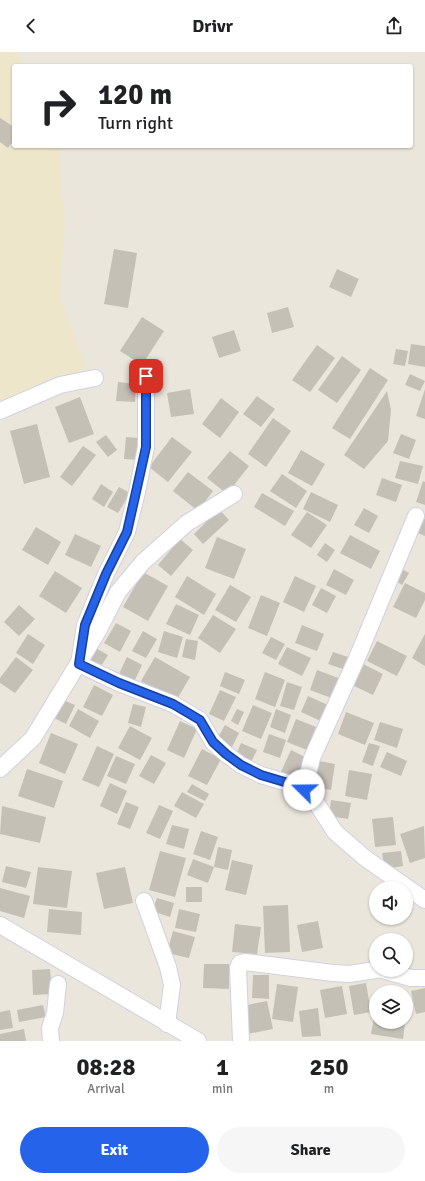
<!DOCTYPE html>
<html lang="en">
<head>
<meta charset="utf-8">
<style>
  body { margin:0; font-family:Signika,sans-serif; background:#f6f6f6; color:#202124; height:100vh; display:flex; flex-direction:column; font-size:15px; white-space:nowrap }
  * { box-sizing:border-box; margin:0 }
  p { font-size:13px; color:#757577 }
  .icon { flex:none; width:22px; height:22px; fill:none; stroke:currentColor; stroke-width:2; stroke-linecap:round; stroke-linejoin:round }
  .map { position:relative; height:989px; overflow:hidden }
  .details { display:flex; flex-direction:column; background:#fff; flex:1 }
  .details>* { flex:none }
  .top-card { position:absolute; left:12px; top:12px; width:401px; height:84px; border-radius:4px; box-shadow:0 1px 3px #0004; background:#fff; color:#202124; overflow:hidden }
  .fabs { position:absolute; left:369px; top:829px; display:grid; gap:8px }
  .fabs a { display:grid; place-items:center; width:44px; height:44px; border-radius:50%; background:#fff; box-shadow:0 1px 3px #0004; font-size:20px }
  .pin { position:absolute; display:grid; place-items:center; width:34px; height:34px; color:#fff; margin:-17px; border-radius:8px; box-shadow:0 2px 6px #0006 }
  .me { position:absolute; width:44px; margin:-22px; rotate:292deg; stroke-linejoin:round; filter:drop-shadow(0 0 3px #0008) }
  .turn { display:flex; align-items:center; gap:14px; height:84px; padding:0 20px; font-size:18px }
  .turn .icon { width:52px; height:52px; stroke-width:2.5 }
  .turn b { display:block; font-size:28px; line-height:34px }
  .eta { display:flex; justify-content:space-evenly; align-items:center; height:68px; text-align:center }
  .eta b { font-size:24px; font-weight:800; line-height:28px }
  .cta { display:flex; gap:8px; margin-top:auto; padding:8px 20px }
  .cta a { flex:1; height:46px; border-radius:24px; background:#2563eb; color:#fff; font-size:16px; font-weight:800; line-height:46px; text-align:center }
  .cta a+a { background:#f6f6f6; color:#202124 }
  header { display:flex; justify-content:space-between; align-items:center; height:52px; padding:0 20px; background:#fff; font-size:18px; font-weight:800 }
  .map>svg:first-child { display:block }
  .education { fill:#ede6ca }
  .building { fill:#c4c0b6 }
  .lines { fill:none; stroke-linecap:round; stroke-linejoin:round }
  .minor-casing { stroke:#d0d1e2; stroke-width:18 }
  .minor { stroke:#fff; stroke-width:16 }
  .route-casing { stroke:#184099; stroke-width:10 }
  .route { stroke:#2563eb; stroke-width:7 }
</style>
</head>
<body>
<header><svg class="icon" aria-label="back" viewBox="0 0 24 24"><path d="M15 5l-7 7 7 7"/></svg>Drivr<svg class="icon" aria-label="share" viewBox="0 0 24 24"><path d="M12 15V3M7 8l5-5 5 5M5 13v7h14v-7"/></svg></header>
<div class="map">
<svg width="425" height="989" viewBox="0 0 425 989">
  <rect width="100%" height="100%" fill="#ebe6db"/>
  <!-- education -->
  <polygon class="education" points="0,0 16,0 25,14 14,14 14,94 61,94 59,102 65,171 60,244 86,316 0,350"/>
  <!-- building -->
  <g class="building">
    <polygon points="0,66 14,75 14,88 8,96 0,90"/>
    <polygon points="114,197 137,201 128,256 104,252"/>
    <polygon points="337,217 359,227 351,245 329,235"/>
    <polygon points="288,255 294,275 272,281 267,261"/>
    <polygon points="142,265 164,279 142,313 120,299"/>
    <polygon points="234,278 241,299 219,306 212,285"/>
    <polygon points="411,292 425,294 425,315 408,312"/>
    <polygon points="317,293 335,306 310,340 292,328"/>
    <polygon points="396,297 408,299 405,314 393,312"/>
    <polygon points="342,304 361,318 337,351 318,338"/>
    <polygon points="370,316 388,328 350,387 332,376"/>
    <polygon points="410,322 425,329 420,339 405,333"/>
    <polygon points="118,330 136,332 135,350 116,349"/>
    <polygon points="190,337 194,362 171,365 167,341"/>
    <polygon points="425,337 425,367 416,364"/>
    <polygon points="387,339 391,358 388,389 364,417 344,403"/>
    <polygon points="257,344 275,357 261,375 243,362"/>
    <polygon points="80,345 94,382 69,391 55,355"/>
    <polygon points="221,346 239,360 220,386 202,372"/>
    <polygon points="273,366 291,379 266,415 248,402"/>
    <polygon points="37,372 50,425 24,432 10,379"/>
    <polygon points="401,382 416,388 409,407 393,401"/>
    <polygon points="106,383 117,398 108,405 96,390"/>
    <polygon points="126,385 140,386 139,408 124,407"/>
    <polygon points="172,385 192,400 168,430 149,415"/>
    <polygon points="83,394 96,403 72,434 60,425"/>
    <polygon points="301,398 325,412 312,434 288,421"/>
    <polygon points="230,399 249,414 227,442 207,426"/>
    <polygon points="400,409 423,414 418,432 395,426"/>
    <polygon points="188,420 213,439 198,459 173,439"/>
    <polygon points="282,422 307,439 296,456 270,439"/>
    <polygon points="382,426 402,433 396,450 376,443"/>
    <polygon points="423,429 425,430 425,453 416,450"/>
    <polygon points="101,432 113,440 104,455 92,447"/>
    <polygon points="119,435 130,441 118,461 107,455"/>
    <polygon points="311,440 338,453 330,470 303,457"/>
    <polygon points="262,441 294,459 285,474 254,455"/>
    <polygon points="364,456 378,464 369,481 354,473"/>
    <polygon points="219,457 229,468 203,492 194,482"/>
    <polygon points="307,460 327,473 311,496 291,483"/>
    <polygon points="420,465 425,467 425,484 413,479"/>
    <polygon points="36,475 61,490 48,513 22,498"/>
    <polygon points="75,482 101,494 91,515 65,503"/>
    <polygon points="350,483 380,499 371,517 340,501"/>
    <polygon points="217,485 246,497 234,527 205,516"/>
    <polygon points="180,487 193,498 171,524 158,513"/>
    <polygon points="325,491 335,498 327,510 317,503"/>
    <polygon points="400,516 409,521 402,533 393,527"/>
    <polygon points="334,517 354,528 346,543 326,533"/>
    <polygon points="55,519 82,536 66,561 39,544"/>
    <polygon points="143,520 168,534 148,569 123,555"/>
    <polygon points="187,524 216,542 204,563 175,545"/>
    <polygon points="295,524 316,534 304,560 283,550"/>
    <polygon points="405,531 425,541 425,548 416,566 393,555"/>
    <polygon points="230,533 251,545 236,570 215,558"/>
    <polygon points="321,536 336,544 327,561 312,553"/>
    <polygon points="261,543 280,551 267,584 248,576"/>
    <polygon points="176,552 199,563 190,583 166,572"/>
    <polygon points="19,553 35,567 19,584 4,570"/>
    <polygon points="213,563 236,577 220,601 198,586"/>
    <polygon points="116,571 131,579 120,600 104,591"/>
    <polygon points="302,573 324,582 317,599 295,591"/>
    <polygon points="143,579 157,587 146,606 132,599"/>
    <polygon points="164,579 183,585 177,606 158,600"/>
    <polygon points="28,582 45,593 33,612 16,601"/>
    <polygon points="425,582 425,614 412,606"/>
    <polygon points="271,585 285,592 276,608 262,601"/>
    <polygon points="186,587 198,589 195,608 182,605"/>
    <polygon points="377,589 407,604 397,624 367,609"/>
    <polygon points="94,595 108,603 98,619 85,611"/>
    <polygon points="287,595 311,606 302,624 278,612"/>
    <polygon points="333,600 348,605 343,617 328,612"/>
    <polygon points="16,605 33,618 15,641 0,631 0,626"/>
    <polygon points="127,605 142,613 133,632 118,624"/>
    <polygon points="155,605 190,625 176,649 141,629"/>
    <polygon points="361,611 383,622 373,643 350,632"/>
    <polygon points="317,618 341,627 334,647 310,638"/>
    <polygon points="225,620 245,628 239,642 220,634"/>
    <polygon points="265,620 285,628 275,655 255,647"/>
    <polygon points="287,630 302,635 294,658 280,654"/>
    <polygon points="94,633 113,643 102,664 83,655"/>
    <polygon points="220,638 236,645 224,669 209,662"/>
    <polygon points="308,644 330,654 323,670 301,660"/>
    <polygon points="63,648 75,653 66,672 54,666"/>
    <polygon points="133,652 146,655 141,675 128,671"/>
    <polygon points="253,653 272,661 261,687 242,679"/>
    <polygon points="78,657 99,669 90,686 69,674"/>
    <polygon points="237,657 244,660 238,673 231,669"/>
    <polygon points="276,657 291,663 285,681 270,675"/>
    <polygon points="346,660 374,671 365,693 338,682"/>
    <polygon points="296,667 316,675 307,698 287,690"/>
    <polygon points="180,669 197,677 184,706 167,698"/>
    <polygon points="380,670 403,677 397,696 374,688"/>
    <polygon points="225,673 239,681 232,695 217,687"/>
    <polygon points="130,674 152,686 140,708 118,696"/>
    <polygon points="51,681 78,692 65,722 39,711"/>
    <polygon points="269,682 286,688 280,706 263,700"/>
    <polygon points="241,691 257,698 250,712 235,705"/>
    <polygon points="369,691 380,694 373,714 362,710"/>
    <polygon points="97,694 114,702 99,735 82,728"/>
    <polygon points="202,697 221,707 207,733 188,724"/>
    <polygon points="291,698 307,706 296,730 280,722"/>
    <polygon points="387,700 407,709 401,724 380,715"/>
    <polygon points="151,703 166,711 154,732 139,724"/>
    <polygon points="116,704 135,712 126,732 107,724"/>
    <polygon points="314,708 335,712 331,738 310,734"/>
    <polygon points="27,717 63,729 54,756 18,744"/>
    <polygon points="349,718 372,722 367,748 345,744"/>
    <polygon points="110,731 127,739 117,762 100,754"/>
    <polygon points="192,732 209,742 205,749 187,740"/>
    <polygon points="182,740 204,752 196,766 174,754"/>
    <polygon points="331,748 351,751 348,767 329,764"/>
    <polygon points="126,750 139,755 130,777 117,772"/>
    <polygon points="159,753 173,759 160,787 146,781"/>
    <polygon points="2,754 46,765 40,791 0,782"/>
    <polygon points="393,765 396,793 375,795 372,767"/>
    <polygon points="172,773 189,777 184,797 166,792"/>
    <polygon points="424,774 425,806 410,811 400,782"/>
    <polygon points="201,779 218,785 210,808 193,802"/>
    <polygon points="218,795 232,798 228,818 214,815"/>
    <polygon points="160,799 186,806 175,845 149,838"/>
    <polygon points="401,799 403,814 385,817 382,801"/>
    <polygon points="193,807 214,815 208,831 187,823"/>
    <polygon points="232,808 253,813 246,843 225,838"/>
    <polygon points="6,814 31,820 26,836 2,830"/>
    <polygon points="38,815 72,819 67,856 33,852"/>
    <polygon points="125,815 133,851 104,857 96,821"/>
    <rect x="186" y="835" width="16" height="15"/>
    <polygon points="0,836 30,844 24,866 0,859"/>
    <polygon points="157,846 174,851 170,865 152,859"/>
    <polygon points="288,853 290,900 265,901 263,854"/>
    <polygon points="49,857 82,860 81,883 47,880"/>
    <polygon points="179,857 200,862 196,880 175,876"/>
    <polygon points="318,869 323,896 302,900 297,873"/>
    <polygon points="235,872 261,875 257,902 232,900"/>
    <polygon points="173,879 195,885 189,906 167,901"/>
    <polygon points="204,912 229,912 229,937 203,936"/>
    <polygon points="50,917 52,942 33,943 32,918"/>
    <polygon points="253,923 269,923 269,947 252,946"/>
    <polygon points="366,931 371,960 354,963 349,934"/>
    <polygon points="277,932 298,935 293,970 272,967"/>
    <polygon points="342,934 347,962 325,966 320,938"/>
    <polygon points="425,936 425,960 416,962 411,939"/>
    <polygon points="267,949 273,977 247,982 242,954"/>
    <polygon points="43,953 46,965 19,970 17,958"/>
    <polygon points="318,956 321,984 302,985 299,959"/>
    <polygon points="10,958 13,976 0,978 0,960"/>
    <polygon points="374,966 376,967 376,970 405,971 403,987 371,982"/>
    <polygon points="24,977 26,989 0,989 0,982"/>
  </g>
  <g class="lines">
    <!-- minor casing -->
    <g class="minor-casing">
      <g id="minor">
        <polyline points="146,324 146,395 137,440 127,480 106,522 85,573 79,612 119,631 173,652 200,668 213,690 226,702 241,713 261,723 298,734 310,741 335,780 365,806 425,848"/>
        <polyline points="0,359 60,333 95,326"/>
        <polyline points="0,717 33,686 98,579 118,540 143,510 187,471 234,442"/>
        <polyline points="304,738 312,706 357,606 416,464"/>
        <polyline points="144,849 168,915 172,933 167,972"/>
        <polyline points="0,873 198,989"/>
        <polyline points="382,918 411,926 425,926"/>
        <polyline points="51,989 50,976 55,961 58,932"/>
        <polyline points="241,989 238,916 240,911 245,910 333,921 349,922 376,918"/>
      </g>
    </g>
    <!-- minor -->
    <use href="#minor" class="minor"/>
  </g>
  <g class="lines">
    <!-- route casing -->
    <g class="route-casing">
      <polyline id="route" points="146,324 146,395 136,440 127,480 106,522 85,573 79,612 119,631 173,652 200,668 213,690 226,702 241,713 261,723 298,734 304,738"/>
    </g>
    <!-- route -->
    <use href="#route" class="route"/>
  </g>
</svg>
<div class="fabs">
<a><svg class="icon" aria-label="sound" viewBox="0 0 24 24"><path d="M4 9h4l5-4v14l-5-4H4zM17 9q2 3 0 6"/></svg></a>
<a><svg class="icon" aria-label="search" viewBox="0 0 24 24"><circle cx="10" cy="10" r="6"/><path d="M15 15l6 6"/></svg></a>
<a><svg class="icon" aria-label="layers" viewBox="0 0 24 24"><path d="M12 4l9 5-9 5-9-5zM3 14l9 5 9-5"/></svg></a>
</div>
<div class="pin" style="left:146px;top:324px;background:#d93025"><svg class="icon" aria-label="arrive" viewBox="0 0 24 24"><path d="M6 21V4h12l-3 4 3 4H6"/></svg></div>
<svg class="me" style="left:304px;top:738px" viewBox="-20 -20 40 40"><circle r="19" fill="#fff"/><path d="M0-13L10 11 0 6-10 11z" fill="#2563eb"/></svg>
<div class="top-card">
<div class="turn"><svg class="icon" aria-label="right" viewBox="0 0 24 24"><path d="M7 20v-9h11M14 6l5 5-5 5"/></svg><div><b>120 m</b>Turn right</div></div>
</div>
</div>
<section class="details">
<div class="eta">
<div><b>08:28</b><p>Arrival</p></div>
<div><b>1</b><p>min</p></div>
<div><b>250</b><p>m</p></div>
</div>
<div class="cta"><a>Exit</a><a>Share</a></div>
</section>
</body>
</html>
